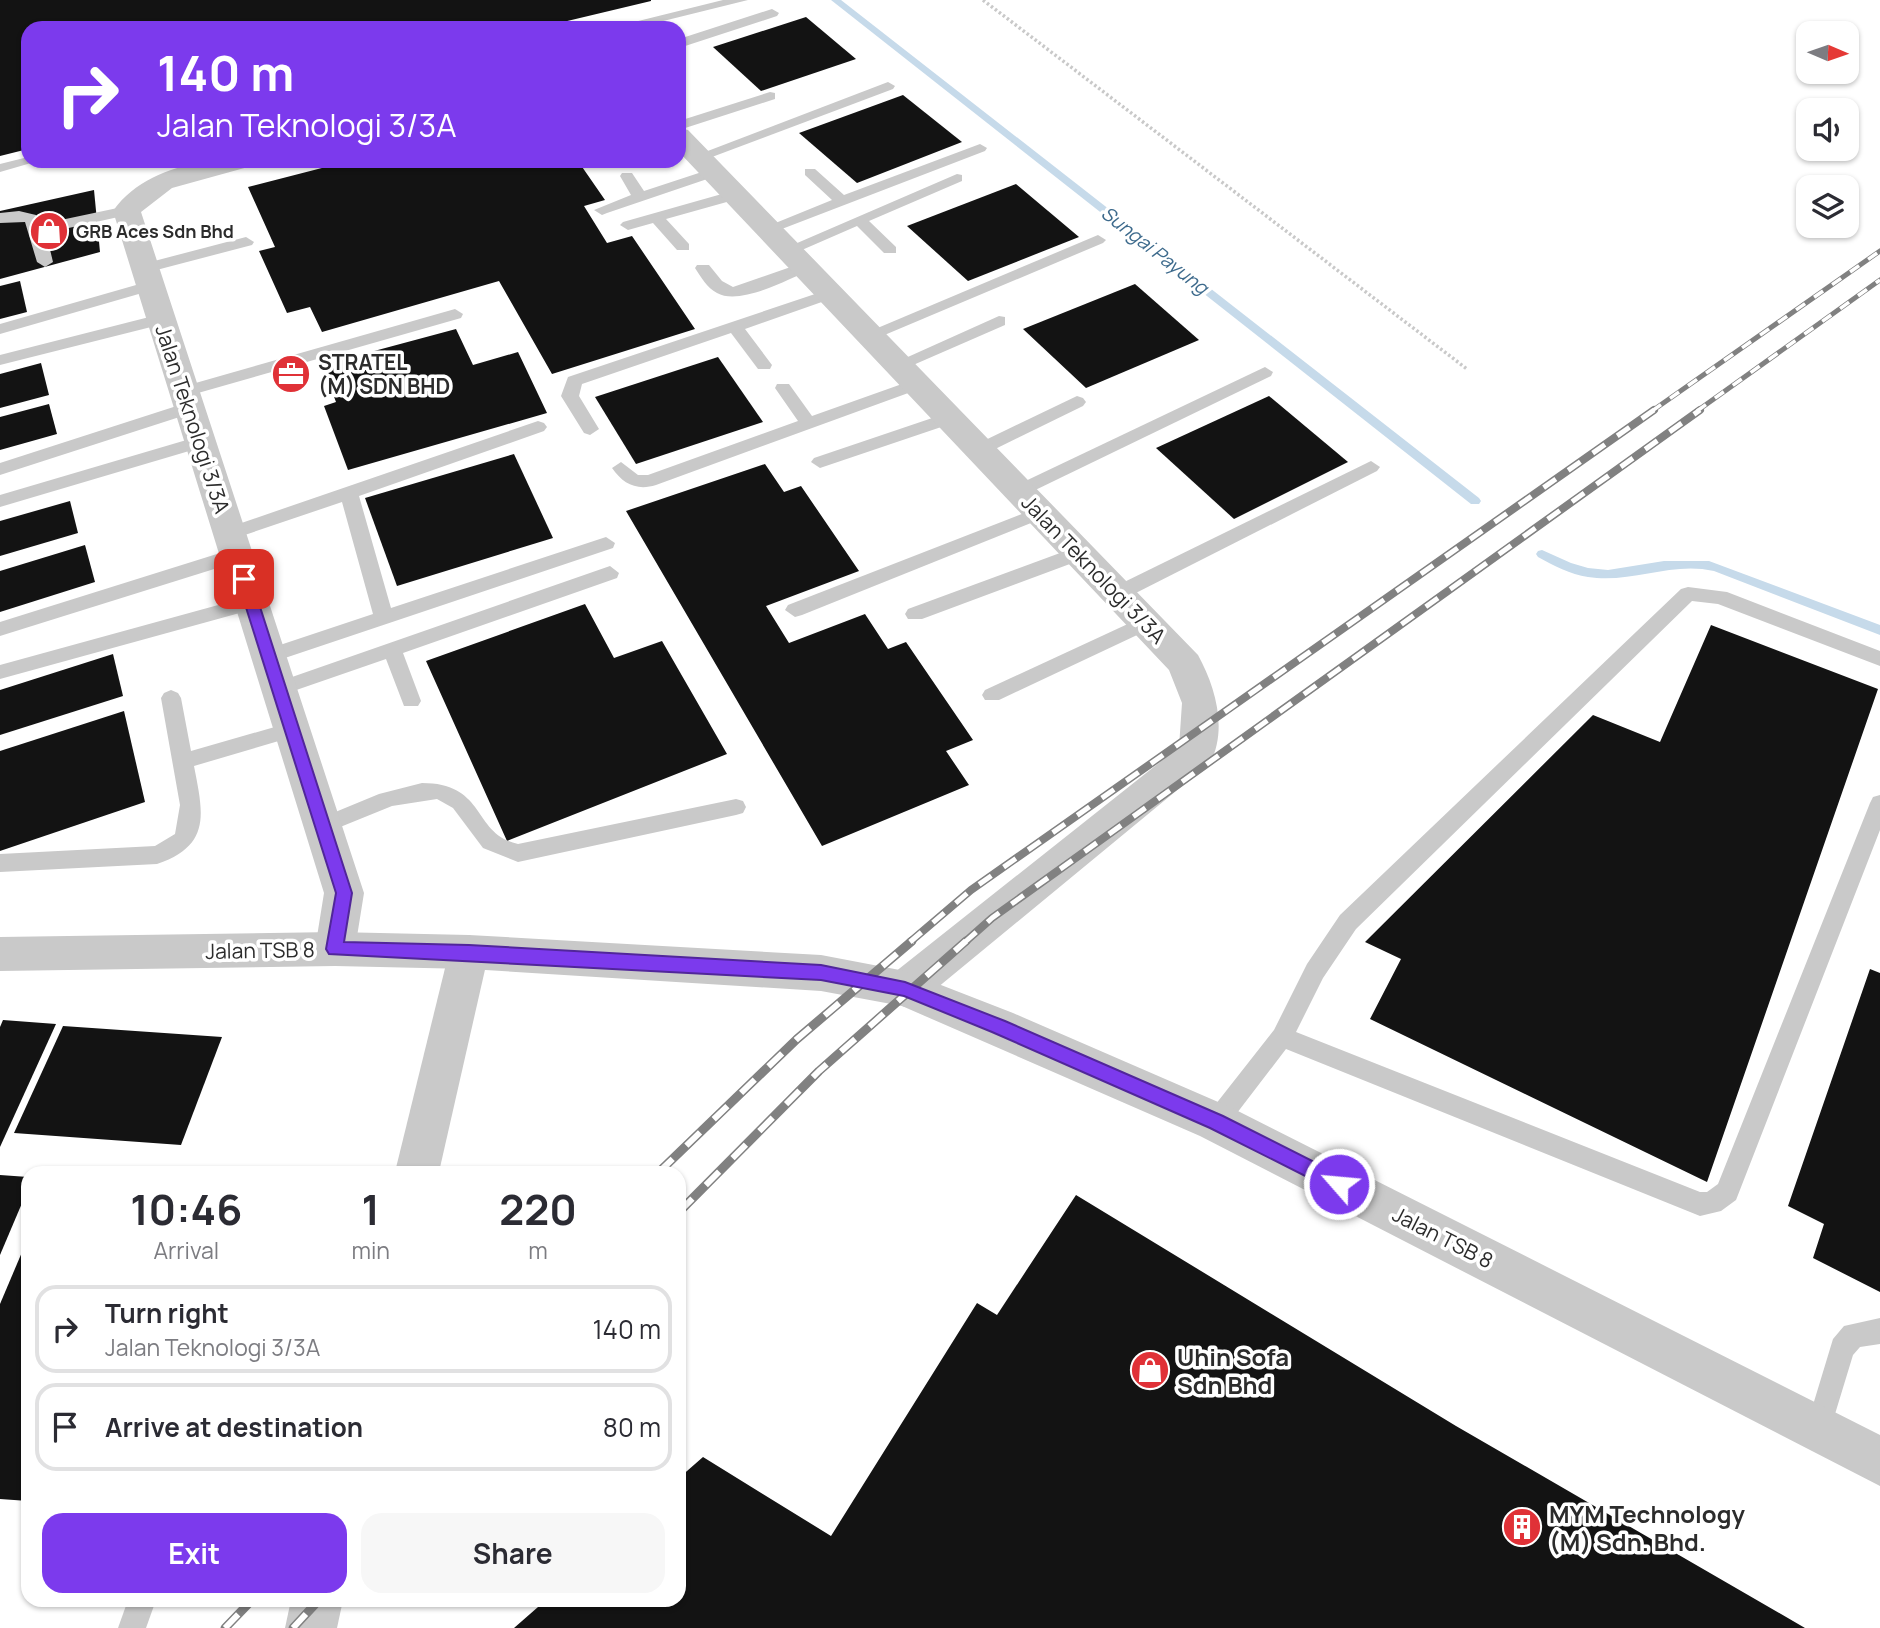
<!DOCTYPE html>
<html lang="en">
<head>
<meta charset="utf-8">
<style>
  body { margin:0; font-family:Manrope,sans-serif; background:#f7f7f7; color:#2b2b33; height:100vh; display:flex; flex-direction:column; font-size:26px; white-space:nowrap }
  * { box-sizing:border-box; margin:0 }
  p { font-size:23px; color:#7c7c81 }
  .icon { flex:none; width:38px; height:38px; fill:none; stroke:currentColor; stroke-width:2; stroke-linecap:round; stroke-linejoin:round }
  .map { position:relative; flex:1; overflow:hidden }
  .drawer { position:absolute; left:21px; top:1166px; width:665px; height:441px; display:flex; flex-direction:column; background:#fff; border-radius:21px; box-shadow:0 2px 5px #0004 }
  .drawer>* { flex:none }
  .guide { position:absolute; left:21px; top:21px; width:665px; height:147px; border-radius:21px; box-shadow:0 2px 5px #0004; background:#7c3aed; color:#fff; overflow:hidden }
  .needle { width:46px; rotate:92deg }
  .controls { position:absolute; left:1796px; top:21px; display:grid; gap:14px }
  .controls a { display:grid; place-items:center; width:63px; height:63px; border-radius:14px; background:#fff; box-shadow:0 2px 5px #0004; font-size:35px }
  .pin { position:absolute; display:grid; place-items:center; width:60px; height:60px; color:#fff; margin:-30px; border-radius:14px; box-shadow:0 4px 10px #0006 }
  .me { position:absolute; width:77px; margin:-38px; rotate:297deg; stroke-linejoin:round; filter:drop-shadow(0 0 5px #0008) }
  .turn { display:flex; align-items:center; gap:24px; height:147px; padding:0 21px; font-size:32px }
  .turn .icon { width:91px; height:91px; stroke-width:2.5 }
  .turn b { display:block; font-size:49px; line-height:60px }
  .eta { display:flex; justify-content:space-evenly; align-items:center; height:119px; text-align:center }
  .eta b { font-size:42px; font-weight:700; line-height:49px }
  .button { display:flex; gap:14px; margin-top:auto; padding:14px 21px }
  .button a { flex:1; height:80px; border-radius:21px; background:#7c3aed; color:#fff; font-size:28px; font-weight:700; line-height:80px; text-align:center }
  .button a+a { background:#f7f7f7; color:#2b2b33 }
  ul { padding:0; list-style:none }
  li { display:flex; align-items:center; gap:21px; height:88px; margin:0 14px 10px; padding:0 7px; border:4px solid #e1e1e2; border-radius:21px }
  li div { flex:1 }
  li b { display:block; font-size:26px }
  li em { font-style:normal }
  .map>svg:first-child { display:block }
  .lines { fill:none; stroke-linecap:round; stroke-linejoin:round }
  .stream { fill:#c6daea; fill-rule:evenodd }
  .building { fill:#131313 }
  .path { stroke:#c9c9c9; stroke-width:3.5; stroke-dasharray:2.5 2.5; stroke-linecap:butt }
  .service { fill:#c9c9c9; fill-rule:evenodd }
  .minor { fill:#c9c9c9; fill-rule:evenodd }
  .tertiary { fill:#c9c9c9; fill-rule:evenodd }
  .rail-far2-casing { stroke:#818181; stroke-width:5 }
  .rail-far1-casing { stroke:#818181; stroke-width:8 }
  .rail-casing { stroke:#818181; stroke-width:9 }
  .rail-far2 { stroke:#fff; stroke-width:3.5; stroke-dasharray:11; stroke-linecap:butt }
  .rail-far1 { stroke:#fff; stroke-width:5; stroke-dasharray:15; stroke-linecap:butt }
  .rail { stroke:#fff; stroke-width:6; stroke-dasharray:19; stroke-linecap:butt }
  .route { fill:#7c3aed; stroke:#51269a; stroke-width:2 }
  .labels { text-anchor:middle; dominant-baseline:central; stroke-width:7; stroke-linejoin:round; paint-order:stroke }
  .far-poi-label { font-size:18px; font-weight:bold; fill:#2c2c2c; stroke:#fff; text-anchor:start }
  .far-water-label { font-size:19px; font-style:italic; fill:#3d6a8c; stroke:#fff }
  .poi-label { font-size:21px; font-weight:bold; fill:#2c2c2c; stroke:#fff; text-anchor:start }
  .street-label { font-size:21px; fill:#2c2c2c; stroke:#fff }
  .near-poi-label { font-size:24px; font-weight:bold; fill:#2c2c2c; stroke:#fff; text-anchor:start }
</style>
</head>
<body>
<div class="map">
<svg width="1880" height="1628" viewBox="0 0 1880 1628">
  <rect width="100%" height="100%" fill="#fff"/>
  <g class="lines">
    <!-- stream -->
    <g class="stream">
      <polygon points="831,0 841,0 1479,498 1481,501 1479,504 1471,504"/>
      <path d="M1542 550 1571 563 1588 568 1608 570 1664 561H1709L1880 625V635L1714 571C1671 561 1631 584 1588 577 1570 574 1554 566 1538 557L1536 554 1538 551Z"/>
    </g>
  </g>
  <!-- building -->
  <g class="building">
    <polygon points="0,0 651,0 651,1 538,28 28,28 28,149 0,156"/>
    <polygon points="806,17 856,59 761,91 713,47"/>
    <polygon points="903,95 962,142 857,183 799,133"/>
    <polygon points="349,161 578,161 605,200 584,206 607,243 632,236 695,329 552,374 499,281 322,332 310,307 287,313 259,251 275,247 248,187"/>
    <polygon points="1016,184 1079,237 968,281 907,226"/>
    <polygon points="94,190 100,252 0,279 0,211"/>
    <polygon points="20,281 27,312 0,319 0,286"/>
    <polygon points="1135,284 1199,340 1086,388 1023,329"/>
    <polygon points="456,329 473,365 518,352 547,413 348,470 324,406 336,402 322,365"/>
    <polygon points="718,357 763,422 636,464 595,397"/>
    <polygon points="41,363 49,395 0,408 0,374"/>
    <polygon points="1269,396 1348,462 1234,519 1156,448"/>
    <polygon points="49,404 57,434 0,450 0,417"/>
    <polygon points="514,454 553,538 397,586 365,498"/>
    <polygon points="765,464 784,492 801,486 859,571 766,606 789,643 865,614 888,649 906,642 973,740 946,751 969,785 822,846 626,511"/>
    <polygon points="70,501 78,533 0,556 0,521"/>
    <polygon points="85,545 95,582 0,612 0,571"/>
    <polygon points="585,604 614,658 662,641 727,754 507,841 426,661"/>
    <polygon points="1711,625 1878,689 1707,1182 1370,1019 1401,959 1365,942 1593,715 1660,742"/>
    <polygon points="113,654 123,696 0,735 0,690"/>
    <polygon points="124,711 145,802 0,851 0,751"/>
    <polygon points="1870,969 1880,973 1880,1292 1813,1258 1824,1224 1788,1206"/>
    <polygon points="3,1020 56,1024 0,1147 0,1027"/>
    <polygon points="63,1026 222,1037 181,1145 14,1133"/>
    <polygon points="0,1175 28,1177 28,1189 0,1255"/>
    <polygon points="1076,1195 1456,1426 1805,1628 514,1628 546,1600 679,1600 679,1478 703,1457 831,1536 977,1303 997,1315"/>
    <polygon points="28,1238 28,1501 0,1499 0,1304"/>
  </g>
  <g class="lines">
    <!-- path -->
    <polyline class="path" points="983,0 1467,369"/>
    <!-- service -->
    <g class="service">
      <polygon points="723,0 748,0 635,28 610,28"/>
      <polygon points="772,9 779,13 777,16 679,48 679,39"/>
      <polygon points="888,82 895,86 893,89 704,160 699,161 692,157"/>
      <polygon points="770,92 775,93 775,99 679,130 679,121"/>
      <polygon points="980,144 987,148 985,151 774,232 764,232 761,229 832,200 805,175 805,169 815,169 844,195"/>
      <polygon points="28,157 28,161 38,161 0,172 0,164"/>
      <polygon points="714,168 721,172 719,175 607,213 602,215 594,210 631,195 620,176 622,173 632,173 644,191"/>
      <polygon points="957,174 962,175 962,181 869,221 896,247 896,253 884,253 857,226 795,253 783,253 781,250"/>
      <polygon points="736,190 741,192 741,198 666,219 689,244 689,250 677,250 653,223 628,230 620,225 623,222"/>
      <polygon points="127,206 135,211 132,214 46,233 53,262 45,267 37,262 25,222 0,223 0,213 19,211 36,215 42,224"/>
      <polygon points="1098,235 1106,240 1103,243 875,339 869,340 861,335"/>
      <polygon points="246,237 254,242 252,245 145,273 137,268 139,265"/>
      <path d="M805 262 813 267 811 270C788 279 740 306 717 293 707 288 701 277 695 268L697 265H709L722 281 733 287Z"/>
      <polygon points="150,281 158,286 156,289 0,334 0,324"/>
      <polygon points="830,289 838,294 836,297 745,329 772,365 770,369 758,369 731,333 582,384 579,396 599,429 590,435 584,433 561,396 568,377"/>
      <polygon points="455,309 463,314 461,318 184,397 176,392 178,388"/>
      <polygon points="161,314 169,319 167,323 0,365 0,355"/>
      <polygon points="999,316 1005,317 1005,325 904,369 892,369 890,365"/>
      <polygon points="1265,367 1273,372 1271,376 1025,495 1013,495 1010,491 1013,487"/>
      <path d="M916 379 922 380 924 384 922 388 656 485C637 491 623 484 612 468L621 462 638 475H648L798 421 775 388 777 384H789L812 416Z"/>
      <polygon points="1077,396 1083,398 1086,402 1083,406 985,454 973,454 970,450 973,446"/>
      <polygon points="189,402 198,408 195,412 0,475 0,463"/>
      <polygon points="950,412 959,418 956,422 820,468 811,462 814,458"/>
      <polygon points="538,421 544,423 547,427 544,431 359,496 391,608 606,537 615,543 613,548 276,661 262,661 259,656 262,651 373,614 342,502 230,540 224,539 221,534 224,529"/>
      <polygon points="200,436 206,438 209,442 206,446 0,507 0,495"/>
      <polygon points="1371,461 1380,467 1377,471 1124,599 1117,601 1108,594 1110,589"/>
      <polygon points="1040,507 1046,509 1049,513 1046,517 802,615 795,617 785,610 788,605"/>
      <polygon points="1079,546 1088,553 1086,558 922,619 908,619 905,614 908,609"/>
      <polygon points="236,548 245,555 243,560 0,636 0,622"/>
      <polygon points="610,566 619,573 617,578 403,653 421,701 418,706 404,706 386,659 279,696 272,694 269,689 272,684"/>
      <polygon points="1688,587 1727,592 1880,651 1880,666 1718,604 1692,601 1356,929 1323,978 1296,1032 1700,1192 1707,1192 1718,1184 1870,803 1873,797 1880,795 1880,830 1736,1200 1721,1211 1700,1216 1286,1049 1224,1130 1216,1133 1208,1130 1204,1122 1208,1114 1274,1030 1307,964 1340,915 1681,589"/>
      <polygon points="251,596 260,603 258,608 0,679 0,665"/>
      <polygon points="1145,616 1152,618 1155,623 1152,628 999,700 985,700 982,695 985,690"/>
      <path d="M171 690 178 693 181 698 191 751 292 722 299 725 302 730 299 735 194 766C203 813 212 845 157 864L0 872V854L155 846 175 834 180 805 161 698 164 693Z"/>
      <path d="M422 783C487 783 472 834 518 844L736 799 743 801 746 807 743 813 736 815 518 862 483 848 453 808 437 799 392 806 323 834 316 832 312 826 316 820 379 794Z"/>
      <polygon points="1880,1318 1880,1344 1860,1347 1853,1355 1828,1437 1819,1441 1810,1437 1806,1428 1833,1339 1844,1326"/>
      <polygon points="128,1600 156,1600 146,1628 118,1628"/>
    </g>
    <!-- minor -->
    <g class="minor">
      <path d="M679 128 688 130 1198 655C1215 686 1228 729 1210 763L920 1002 905 1007 890 1002 884 989 890 976 1179 747 1182 703 1169 670 679 152Z"/>
      <path d="M202 161H252L248 167 172 188 141 212 364 893 355 949 349 961 335 966 321 961 315 949 324 893 113 211C135 180 167 170 202 161Z"/>
      <polygon points="469,935 483,940 489,952 439,1172 395,1172 449,952 455,940"/>
      <polygon points="291,1600 343,1600 337,1628 285,1628"/>
    </g>
    <!-- tertiary -->
    <polygon class="tertiary" points="335,932 469,935 821,955 905,971 1013,1013 1232,1108 1880,1435 1880,1486 1200,1136 902,1006 821,991 469,969 335,966 0,971 0,937"/>
    <!-- rail-far2 casing -->
    <g class="rail-far2-casing">
      <g id="rail-far2">
        <polyline points="1652,411 1880,251"/>
        <polyline points="1697,411 1880,280"/>
      </g>
    </g>
    <!-- rail-far1 casing -->
    <g class="rail-far1-casing">
      <g id="rail-far1">
        <polyline points="910,942 971,890 1654,410"/>
        <polyline points="965,942 992,918 1700,410"/>
      </g>
    </g>
    <!-- rail casing -->
    <g class="rail-casing">
      <g id="rail">
        <polyline points="659,1172 797,1039 912,941"/>
        <polyline points="679,1212 819,1071 966,941"/>
        <polyline points="225,1628 252,1600"/>
        <polyline points="293,1628 319,1600"/>
      </g>
    </g>
    <!-- rail-far2 -->
    <use href="#rail-far2" class="rail-far2"/>
    <!-- rail-far1 -->
    <use href="#rail-far1" class="rail-far1"/>
    <!-- rail -->
    <use href="#rail" class="rail"/>
  </g>
  <!-- route -->
  <polygon class="route" points="244,574 251,579 352,893 344,942 469,945 821,965 905,982 1005,1021 1223,1116 1346,1178 1348,1184 1346,1190 1339,1193 1333,1190 1210,1128 992,1032 904,996 821,980 329,954 326,949 336,893 237,579"/>
  <!-- icons -->
  <defs>
    <g id="shop-disc" transform="scale(2.0125)"><circle r="9.5" fill="#e03137" stroke="#fff"/><path d="M-5-2.5h2.3a2.7 3.5 0 0 1 5.4 0H5L5.5 6h-11ZM-1.5-2.5h3a1.5 2.3 0 0 0-3 0Z" fill="#fff"/></g>
    <g id="office-disc" transform="scale(2.0125)"><circle r="9.5" fill="#e03137" stroke="#fff"/><path d="M-6-3h4V-5.5h4V-3h4V5H-6ZM-1-4.5V-3h2v-1.5ZM-6 0V1H6V0Z" fill="#fff"/></g>
    <g id="building-disc" transform="scale(2.0125)"><circle r="9.5" fill="#e03137" stroke="#fff"/><path d="M-4-6H4V6H1V3H-1V6H-4ZM-2.5-4.3h1.7v1.8h-1.7ZM.8-4.3h1.7v1.8H.8ZM-2.5-1h1.7V.8h-1.7ZM.8-1h1.7V.8H.8Z" fill="#fff"/></g>
  </defs>
  <g fill-rule="evenodd">
    <use href="#shop-disc" x="49" y="231"/>
    <use href="#office-disc" x="291" y="374"/>
    <use href="#shop-disc" x="1150" y="1370"/>
    <use href="#building-disc" x="1522" y="1527"/>
  </g>
  <g class="labels">
    <!-- far-poi labels -->
    <g class="far-poi-label">
      <text x="76" y="231">GRB Aces Sdn Bhd</text>
    </g>
    <!-- far-water labels -->
    <g class="far-water-label">
      <text transform="translate(1155 250) rotate(38)">Sungai Payung</text>
    </g>
    <!-- poi labels -->
    <g class="poi-label">
      <text x="318" y="362">STRATEL<tspan x="318" dy="24">(M) SDN BHD</tspan></text>
    </g>
    <!-- street labels -->
    <g class="street-label">
      <text transform="translate(193 419) rotate(72)">Jalan Teknologi 3/3A</text>
      <text transform="translate(1094 569) rotate(46)">Jalan Teknologi 3/3A</text>
      <text transform="translate(260 950) rotate(-1)">Jalan TSB 8</text>
      <text transform="translate(1443 1237) rotate(27)">Jalan TSB 8</text>
    </g>
    <!-- near-poi labels -->
    <g class="near-poi-label">
      <text x="1177" y="1356">Uhin Sofa<tspan x="1177" dy="28">Sdn Bhd</tspan></text>
      <text x="1549" y="1513">MYM Technology<tspan x="1549" dy="28">(M) Sdn. Bhd.</tspan></text>
    </g>
  </g>
</svg>
<div class="controls">
<a><svg class="needle" viewBox="-14 -14 28 28"><path d="M0-13l5 13h-10z" fill="#e53935"/><path d="M0 13l5-13h-10z" fill="#7c7c81"/></svg></a>
<a><svg class="icon" aria-label="sound" viewBox="0 0 24 24"><path d="M4 9h4l5-4v14l-5-4H4zM17 9q2 3 0 6"/></svg></a>
<a><svg class="icon" aria-label="layers" viewBox="0 0 24 24"><path d="M12 4l9 5-9 5-9-5zM3 14l9 5 9-5"/></svg></a>
</div>
<div class="pin" style="left:244px;top:579px;background:#d93025"><svg class="icon" aria-label="arrive" viewBox="0 0 24 24"><path d="M6 21V4h12l-3 4 3 4H6"/></svg></div>
<svg class="me" style="left:1339px;top:1184px" viewBox="-20 -20 40 40"><circle r="17" fill="#7c3aed" stroke="#fff" stroke-width="3"/><path d="M0-11L8 9 0 5-8 9z" fill="#fff"/></svg>
<div class="guide">
<div class="turn"><svg class="icon" aria-label="right" viewBox="0 0 24 24"><path d="M7 20v-9h11M14 6l5 5-5 5"/></svg><div><b>140 m</b>Jalan Teknologi 3/3A</div></div>
</div>
<section class="drawer">
<div class="eta">
<div><b>10:46</b><p>Arrival</p></div>
<div><b>1</b><p>min</p></div>
<div><b>220</b><p>m</p></div>
</div>
<ul>
<li><svg class="icon" aria-label="right" viewBox="0 0 24 24"><path d="M7 20v-9h11M14 6l5 5-5 5"/></svg><div><b>Turn right</b><p>Jalan Teknologi 3/3A</p></div><em>140 m</em></li>
<li><svg class="icon" aria-label="arrive" viewBox="0 0 24 24"><path d="M6 21V4h12l-3 4 3 4H6"/></svg><div><b>Arrive at destination</b></div><em>80 m</em></li>
</ul>
<div class="button"><a>Exit</a><a>Share</a></div>
</section>
</div>
</body>
</html>
